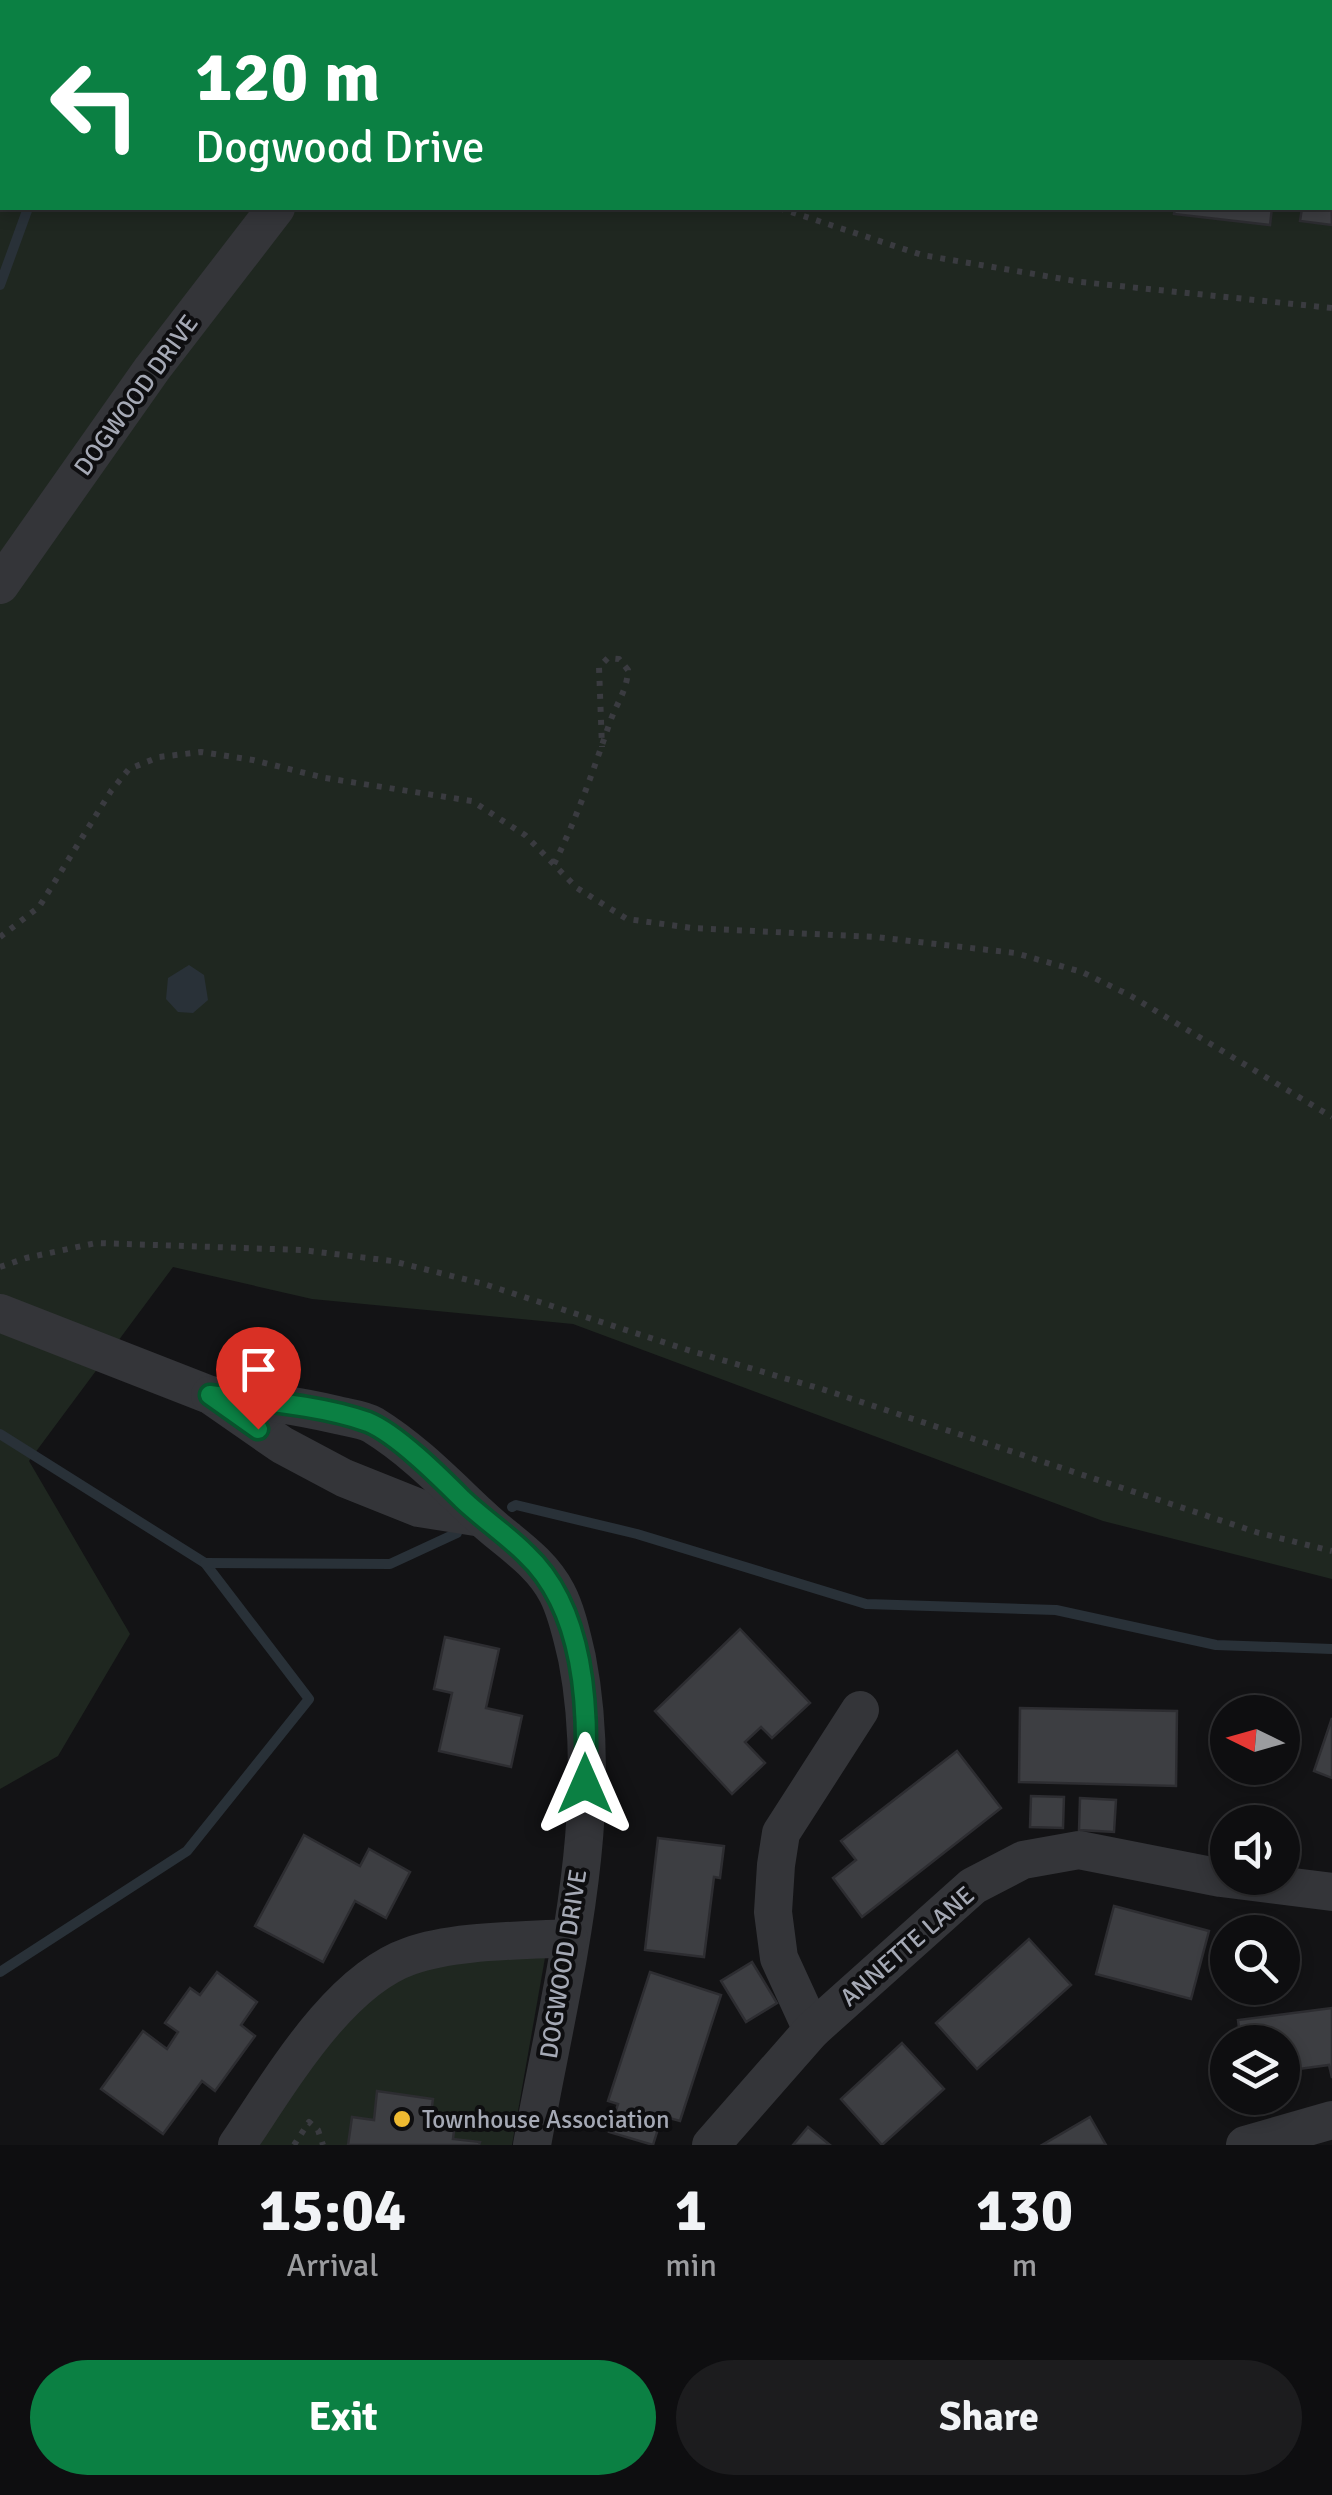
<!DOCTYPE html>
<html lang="en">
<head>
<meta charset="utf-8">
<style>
  body { margin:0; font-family:Signika,sans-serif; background:#1c1c1e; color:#f1f3f6; height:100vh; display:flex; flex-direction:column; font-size:38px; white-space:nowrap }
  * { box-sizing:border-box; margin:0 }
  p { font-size:32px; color:#9b9c9f }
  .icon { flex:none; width:55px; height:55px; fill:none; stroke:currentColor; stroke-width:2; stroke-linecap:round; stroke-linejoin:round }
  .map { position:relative; height:2145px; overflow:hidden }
  .drawer { display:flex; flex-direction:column; background:#0e0e10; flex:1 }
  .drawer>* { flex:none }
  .top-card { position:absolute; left:0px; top:0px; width:1332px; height:210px; box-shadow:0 5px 15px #0003,0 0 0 2px #2e2e30; background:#0b8043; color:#fff; overflow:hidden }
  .needle { width:65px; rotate:275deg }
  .fabs { position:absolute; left:1210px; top:1695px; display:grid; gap:20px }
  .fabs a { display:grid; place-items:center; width:90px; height:90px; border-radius:50%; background:#0e0e10; box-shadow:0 5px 15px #0003,0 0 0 2px #2e2e30; font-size:50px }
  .pin { position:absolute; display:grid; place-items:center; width:85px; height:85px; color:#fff; margin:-102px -42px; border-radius:50% 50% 50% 0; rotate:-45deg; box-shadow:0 0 10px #0007 }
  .pin .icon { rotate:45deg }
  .me { position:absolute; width:110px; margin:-55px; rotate:0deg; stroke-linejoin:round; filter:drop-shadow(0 0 8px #0008) }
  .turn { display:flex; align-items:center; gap:35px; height:210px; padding:0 30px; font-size:45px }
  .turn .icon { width:130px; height:130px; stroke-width:2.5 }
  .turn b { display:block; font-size:70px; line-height:85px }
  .eta { display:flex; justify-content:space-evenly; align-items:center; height:170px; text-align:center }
  .eta b { font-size:60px; font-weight:800; line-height:70px }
  .cta { display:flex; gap:20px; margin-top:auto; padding:20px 30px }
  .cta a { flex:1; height:115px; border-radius:60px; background:#0b8043; color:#fff; font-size:40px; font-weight:800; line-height:115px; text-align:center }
  .cta a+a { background:#1c1c1e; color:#f1f3f6 }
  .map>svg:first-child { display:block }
  .green { fill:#1f2720 }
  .water { fill:#293138 }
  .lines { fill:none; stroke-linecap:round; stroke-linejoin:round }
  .stream { stroke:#293138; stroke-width:10 }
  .building { fill:#3d3e42; stroke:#2d2d31; stroke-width:2.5 }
  .path { stroke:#3a3b40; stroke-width:6; stroke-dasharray:5 8; stroke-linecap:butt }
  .street { stroke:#343539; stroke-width:38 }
  .route-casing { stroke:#07532c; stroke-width:25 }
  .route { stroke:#0b8043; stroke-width:18 }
  .poi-dot { fill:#efba31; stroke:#0e0e10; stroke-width:4 }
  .labels { text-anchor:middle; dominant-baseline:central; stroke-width:8; stroke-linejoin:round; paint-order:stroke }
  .street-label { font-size:25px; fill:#a5a9b5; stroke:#0e0e10 }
  .poi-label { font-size:25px; fill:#a5a9b5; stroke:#0e0e10; text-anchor:start }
</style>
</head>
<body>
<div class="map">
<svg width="1332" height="2145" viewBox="0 0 1332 2145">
  <rect width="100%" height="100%" fill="#131315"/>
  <!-- green -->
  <g class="green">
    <polygon points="0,0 563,2 2,2 2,208 1330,208 1330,2 624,2 1332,0 1332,1579 1103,1521 573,1324 312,1299 173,1267 29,1461 130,1634 58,1756 0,1789"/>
    <polygon points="546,1952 512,2145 259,2145 349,2009 416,1964"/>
  </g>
  <!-- water -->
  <polygon class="water" points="189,965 204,975 208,1000 193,1013 178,1012 166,999 168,978"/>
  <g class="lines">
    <!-- stream -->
    <g class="stream">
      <polyline points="108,2 108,0"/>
      <polyline points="0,285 28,208"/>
      <polyline points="0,1434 205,1563 309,1699 187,1851 0,1972"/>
      <polyline points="512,1507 516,1505 637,1534 866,1604 1056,1610 1216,1645 1332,1649"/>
      <polyline points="205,1563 390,1564 457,1533"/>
    </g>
  </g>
  <!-- building -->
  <g class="building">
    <polygon points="665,0 778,0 776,2"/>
    <polygon points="1330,133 1332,225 1300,221 1302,208 1330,208"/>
    <polygon points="1175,208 1272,208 1270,225 1174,214"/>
    <polygon points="740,1629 810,1703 772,1738 761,1727 745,1742 765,1763 732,1794 655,1711"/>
    <polygon points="445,1637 499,1649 486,1708 522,1716 511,1767 439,1751 452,1693 434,1689"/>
    <polygon points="1020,1708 1177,1711 1176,1786 1019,1782"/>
    <polygon points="1332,1718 1332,1778 1314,1771"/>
    <polygon points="957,1751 1001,1808 862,1917 833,1878 856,1860 841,1841"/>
    <polygon points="1031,1796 1064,1797 1063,1828 1030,1827"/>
    <polygon points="1080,1798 1116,1800 1114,1832 1079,1830"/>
    <polygon points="304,1835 360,1866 369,1849 410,1872 386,1918 355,1901 323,1962 255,1926"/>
    <polygon points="658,1838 724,1846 720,1878 714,1877 704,1957 645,1950"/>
    <polygon points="1114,1906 1209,1931 1191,1999 1096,1974"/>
    <polygon points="1029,1939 1071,1985 977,2069 936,2023"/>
    <polygon points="752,1962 777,2003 746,2022 721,1981"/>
    <polygon points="217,1972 257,2002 241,2025 255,2036 215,2091 202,2081 163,2134 101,2089 143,2031 167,2049 178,2032 165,2023 190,1988 200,1995"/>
    <polygon points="650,1972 721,1995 680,2121 662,2116 653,2145 609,2132 618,2104 608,2101"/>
    <polygon points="1332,2008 1332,2078 1329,2065 1291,2070 1292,2080 1282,2082 1282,2042 1241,2042 1238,2020"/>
    <polygon points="902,2043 944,2089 882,2145 841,2099"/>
    <polygon points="377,2091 433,2099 429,2128 454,2131 453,2139 480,2142 479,2145 348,2145 352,2117 374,2120"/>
    <polygon points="1090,2117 1106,2145 1042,2145"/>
    <polygon points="808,2127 830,2145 793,2145"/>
  </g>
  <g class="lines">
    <!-- path -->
    <g class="path">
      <polyline points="616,0 616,2"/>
      <polyline points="482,2 484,0"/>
      <polyline points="0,43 2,43"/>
      <polyline points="779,208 922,255 1081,282 1332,308"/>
      <path d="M554 864C577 818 593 771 610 722 617 702 627 691 628 670L619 659 608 658 599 667 602 747"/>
      <polyline points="0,937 39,907 111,791 129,769 159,757 201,752 253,760 325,778 472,801 525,835 577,888 627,919 692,928 875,937 1015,953 1082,972 1131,996 1332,1117"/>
      <polyline points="0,1267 26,1258 96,1243 302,1250 392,1261 484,1284 688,1350 825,1390 1259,1533 1332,1551"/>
      <polyline points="294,2145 309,2122 318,2130 323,2145"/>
    </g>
    <!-- street -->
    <g class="street">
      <polyline points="999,0 1007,2"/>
      <polyline points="558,2 561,0"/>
      <polyline points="1330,62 1332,62"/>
      <polyline points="0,585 152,369 276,208"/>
      <polyline points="0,1313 210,1395 282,1445 344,1478 419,1508 482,1518"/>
      <path d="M210 1395C253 1400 295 1405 337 1415 349 1418 363 1419 373 1425 412 1449 444 1482 477 1513 504 1540 539 1558 557 1593 567 1612 572 1637 577 1658 608 1818 560 1988 532 2145"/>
      <polyline points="812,2030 779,1958 773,1912 776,1865 781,1833 860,1710"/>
      <path d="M237 2145C279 2084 337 1981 410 1956 454 1940 522 1941 569 1938"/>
      <polyline points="711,2145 812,2030 973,1886 1023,1860 1079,1850 1221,1878 1332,1892"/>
      <polyline points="1245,2145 1332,2120"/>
    </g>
  </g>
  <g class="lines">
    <!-- route casing -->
    <g class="route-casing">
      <path id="route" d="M258 1429 210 1395C259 1401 322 1405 368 1422 397 1434 440 1477 462 1499 483 1519 506 1534 526 1554 585 1609 589 1708 585 1784"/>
    </g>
    <!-- route -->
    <use href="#route" class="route"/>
  </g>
  <!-- markers -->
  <circle class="poi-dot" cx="402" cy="2119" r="10"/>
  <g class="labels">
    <!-- street labels -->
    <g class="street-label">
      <text transform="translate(136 395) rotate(-54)">DOGWOOD DRIVE</text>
      <text transform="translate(907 1946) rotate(-41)">ANNETTE LANE</text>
      <text transform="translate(563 1964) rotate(-81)">DOGWOOD DRIVE</text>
    </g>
    <!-- poi labels -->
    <g class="poi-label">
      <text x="422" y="2119">Townhouse Association</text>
    </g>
  </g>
</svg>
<div class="fabs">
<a><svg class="needle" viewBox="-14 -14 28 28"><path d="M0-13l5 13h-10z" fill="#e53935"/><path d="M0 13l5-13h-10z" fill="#9b9c9f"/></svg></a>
<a><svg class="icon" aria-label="sound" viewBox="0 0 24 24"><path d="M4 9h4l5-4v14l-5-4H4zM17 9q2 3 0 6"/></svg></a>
<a><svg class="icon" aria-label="search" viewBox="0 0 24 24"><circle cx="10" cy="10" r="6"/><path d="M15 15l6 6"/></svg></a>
<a><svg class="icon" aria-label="layers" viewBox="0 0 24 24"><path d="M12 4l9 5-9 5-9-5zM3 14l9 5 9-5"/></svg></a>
</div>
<div class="pin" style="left:258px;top:1429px;background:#d93025"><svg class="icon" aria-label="arrive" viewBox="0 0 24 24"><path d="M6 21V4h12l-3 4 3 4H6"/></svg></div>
<svg class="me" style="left:585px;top:1784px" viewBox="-20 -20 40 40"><path d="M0-17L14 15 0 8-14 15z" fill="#0b8043" stroke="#fff" stroke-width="4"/></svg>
<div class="top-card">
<div class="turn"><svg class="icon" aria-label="left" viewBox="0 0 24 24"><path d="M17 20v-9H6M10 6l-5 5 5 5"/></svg><div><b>120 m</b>Dogwood Drive</div></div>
</div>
</div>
<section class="drawer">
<div class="eta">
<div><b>15:04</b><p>Arrival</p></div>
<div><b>1</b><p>min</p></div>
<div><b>130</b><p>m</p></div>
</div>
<div class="cta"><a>Exit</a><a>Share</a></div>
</section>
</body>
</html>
